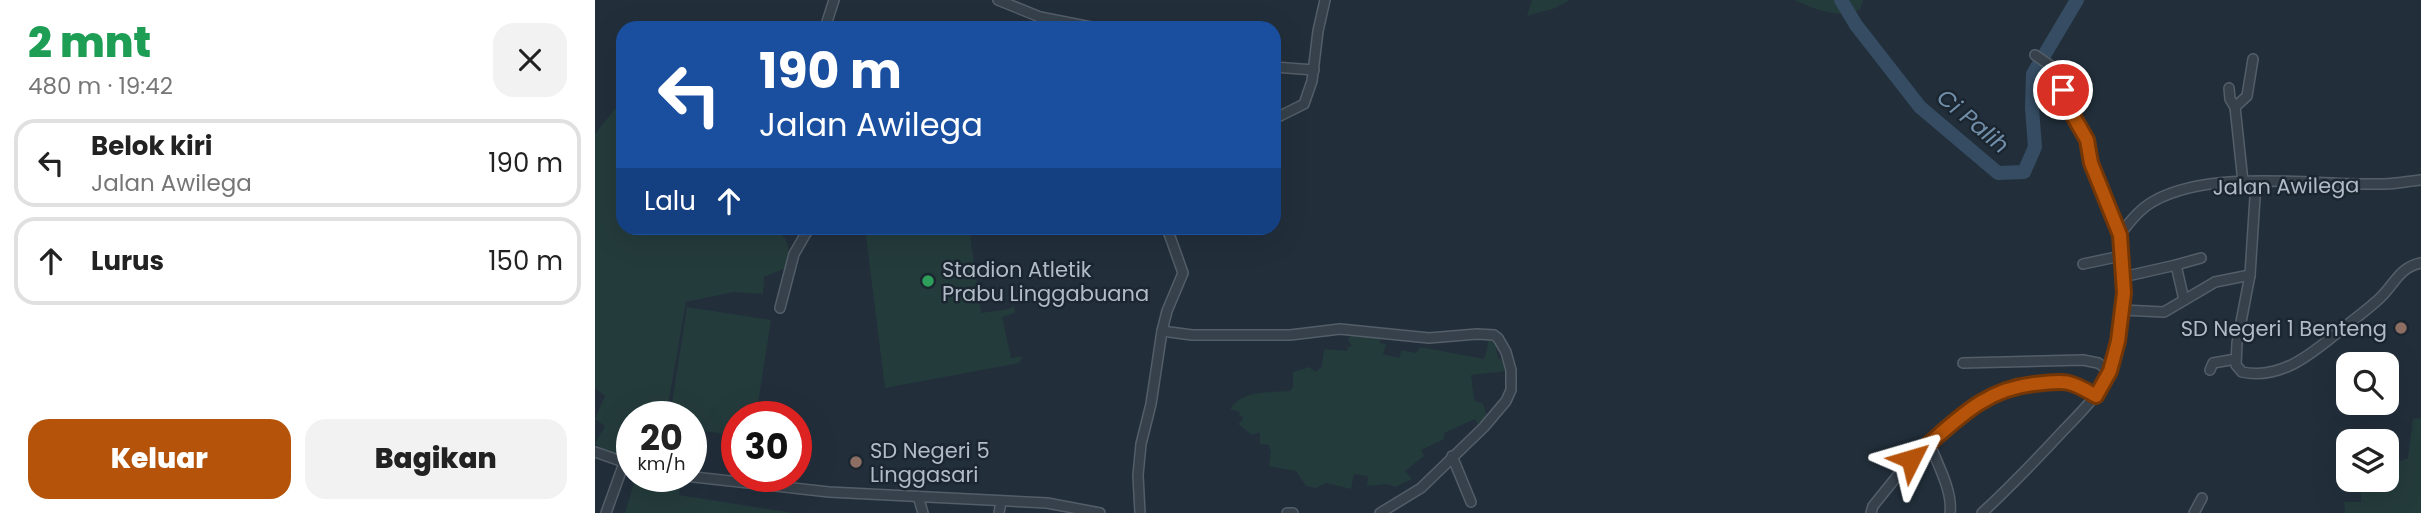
<!DOCTYPE html>
<html lang="id">
<head>
<meta charset="utf-8">
<style>
  body { margin:0; font-family:Poppins,sans-serif; background:#f2f2f2; color:#222; height:100vh; display:flex; flex-direction:column; font-size:26px; white-space:nowrap }
  * { box-sizing:border-box; margin:0 }
  p { font-size:23px; color:#767676 }
  .icon { flex:none; width:38px; height:38px; fill:none; stroke:currentColor; stroke-width:2; stroke-linecap:round; stroke-linejoin:round }
  .map { position:relative; flex:1; overflow:hidden }
  .drawer { display:flex; flex-direction:column; background:#fff; width:595px }
  .drawer>* { flex:none }
  .guide { position:absolute; left:21px; top:21px; width:665px; height:214px; border-radius:21px; box-shadow:0 7px 28px #0002; background:#1a4fa0; color:#fff; overflow:hidden }
  .buttons { position:absolute; left:1741px; top:352px; display:grid; gap:14px }
  .buttons a { display:grid; place-items:center; width:63px; height:63px; border-radius:14px; background:#fff; box-shadow:0 7px 28px #0002; font-size:35px }
  .speed { position:absolute; left:21px; top:401px; display:flex; gap:14px; font-size:35px; font-weight:700; text-align:center }
  .speed>* { display:grid; place-content:center; width:91px; height:91px; border-radius:50%; background:#fff; box-shadow:0 7px 28px #0002; line-height:1 }
  .speed small { font-size:18px; font-weight:400 }
  .speed .limit { border:10px solid #d22; background:#fff; color:#111 }
  .pin { position:absolute; display:grid; place-items:center; width:60px; height:60px; color:#fff; margin:-30px; border:4px solid #fff; border-radius:50%; box-shadow:0 2px 7px #0007 }
  .me { position:absolute; width:77px; margin:-38px; rotate:50deg; stroke-linejoin:round; filter:drop-shadow(0 0 5px #0008) }
  .turn { display:flex; align-items:center; gap:24px; height:147px; padding:0 28px; font-size:32px }
  .turn .icon { width:91px; height:91px; stroke-width:2.5 }
  .turn b { display:block; font-size:49px; line-height:60px }
  .then { display:flex; align-items:center; height:66px; padding:0 28px; background:#0003; gap:14px; font-size:26px }
  .round { display:grid; place-items:center; flex:none; width:74px; height:74px; border-radius:21px; background:#f2f2f2 }
  .headline { display:flex; align-items:center; justify-content:space-between; height:119px; padding:0 28px }
  h1 { font-size:42px; font-weight:800; line-height:52px; color:#1e9e55 }
  .primary-button { display:flex; gap:14px; margin-top:auto; padding:14px 28px }
  .primary-button a { flex:1; height:80px; border-radius:21px; background:#b45309; color:#fff; font-size:28px; font-weight:800; line-height:80px; text-align:center }
  .primary-button a+a { background:#f2f2f2; color:#222 }
  ul { padding:0; list-style:none }
  li { display:flex; align-items:center; gap:21px; height:88px; margin:0 14px 10px; padding:0 14px; border:4px solid #e0e0e0; border-radius:21px }
  li div { flex:1 }
  li b { display:block; font-size:26px }
  li em { font-style:normal }
  main { display:flex; flex:1; min-height:0 }
  .map>svg:first-child { display:block }
  .green { fill:#243b3c }
  .lines { fill:none; stroke-linecap:round; stroke-linejoin:round }
  .river { stroke:#354c62; stroke-width:14 }
  .minor-casing { stroke:#545e69; stroke-width:12 }
  .minor { stroke:#36414b; stroke-width:9 }
  .route-casing { stroke:#753606; stroke-width:18 }
  .route { stroke:#b45309; stroke-width:12 }
  .leisure-dot { fill:#2e9e5b; stroke:#1b2630; stroke-width:2.5 }
  .education-dot { fill:#8d6e63; stroke:#1b2630; stroke-width:2.5 }
  .labels { text-anchor:middle; dominant-baseline:central; stroke-width:5; stroke-linejoin:round; paint-order:stroke }
  .street-label { font-size:21px; fill:#b1bbc7; stroke:#1b2630 }
  .poi-label { font-size:21px; fill:#b1bbc7; stroke:#1b2630; text-anchor:start }
  .water-label { font-size:23px; font-style:italic; fill:#718faa; stroke:#1b2630 }
</style>
</head>
<body>
<main>
<section class="drawer">
<div class="headline"><div><h1>2 mnt</h1><p>480 m · 19:42</p></div><a class="round"><svg class="icon" aria-label="close" viewBox="0 0 24 24"><path d="M6 6l12 12M18 6L6 18"/></svg></a></div>
<ul>
<li><svg class="icon" aria-label="left" viewBox="0 0 24 24"><path d="M17 20v-9H6M10 6l-5 5 5 5"/></svg><div><b>Belok kiri</b><p>Jalan Awilega</p></div><em>190 m</em></li>
<li><svg class="icon" aria-label="ahead" viewBox="0 0 24 24"><path d="M12 20V5M6 11l6-6 6 6"/></svg><div><b>Lurus</b></div><em>150 m</em></li>
</ul>
<div class="primary-button"><a>Keluar</a><a>Bagikan</a></div>
</section>
<div class="map">
<svg width="1826" height="513" viewBox="0 0 1826 513">
  <rect width="100%" height="100%" fill="#222f3b"/>
  <!-- green -->
  <g class="green">
    <polygon points="937,0 975,0 960,8 932,16"/>
    <path d="M1199 0H1268V1L1265 9C1246 21 1218 8 1199 0Z"/>
    <path d="M28 80V228H165C170 230 175 230 181 232 196 237 194 253 193 267L169 277 168 294 138 292 91 302 71 416H37V433H32L28 456 13 452 0 444 10 426 0 419 10 396 0 388V134L27 100 24 81Z"/>
    <polygon points="270,228 374,228 386,313 413,309 419,306 420,313 407,317 416,358 428,356 424,363 290,388"/>
    <polygon points="92,307 176,320 161,416 142,416 142,436 96,429 96,416 75,416"/>
    <path d="M757 332 786 335 785 343 791 344 788 354 804 358 807 350 821 353 825 347 889 359 893 346 892 336 899 338 903 358 907 360 911 371 876 375 879 400 888 404 893 419 884 427 880 419 849 433V439L826 450 829 456 810 471 817 479 800 487 792 484 772 486 773 476 759 474 756 489 731 483 721 488 711 486 701 471 674 466 676 452 674 445 665 444V432L657 435 643 424 648 420V417L644 416 645 412 635 409C649 389 673 393 695 391L698 387V372L714 367 721 372 727 366 729 350 731 349 752 351 753 347 757 346 753 340Z"/>
    <polygon points="1826,418 1826,513 1750,513 1749,502 1766,502 1765,480 1792,480 1792,466 1813,458 1818,419"/>
    <polygon points="41,476 70,476 87,479 84,495 198,513 30,513"/>
  </g>
  <g class="lines">
    <!-- river -->
    <polyline class="river" points="1246,0 1261,25 1325,107 1403,173 1429,172 1440,147 1437,108 1438,74 1482,0"/>
    <!-- minor casing -->
    <g class="minor-casing">
      <g id="minor">
        <polyline points="403,0 445,17 501,28"/>
        <polyline points="230,28 239,0"/>
        <polyline points="1440,55 1456,66 1463,78 1476,112 1492,140 1496,163 1525,235"/>
        <polyline points="679,67 719,70"/>
        <polyline points="1634,88 1635,99 1640,107"/>
        <polyline points="679,119 709,104 717,81 723,31 730,0"/>
        <polyline points="1648,182 1640,107 1652,96 1658,59"/>
        <polyline points="1488,264 1526,256"/>
        <polyline points="1581,265 1606,258"/>
        <path d="M1655 275 1642 343 1641 365 1647 372C1689 381 1722 349 1752 325 1763 316 1776 307 1786 297 1800 283 1805 267 1826 263"/>
        <polyline points="1528,277 1581,265 1589,300"/>
        <polyline points="185,308 199,254 214,228"/>
        <polyline points="1527,310 1569,312 1620,282 1655,275 1661,182"/>
        <polyline points="567,331 597,335 695,335 745,329 834,338 882,334 899,335 903,338 911,352 916,370 916,390 911,401 889,427 826,488 785,513"/>
        <polyline points="1368,363 1488,360 1503,363 1515,371"/>
        <polyline points="1615,370 1618,363 1641,359"/>
        <path d="M1335 444C1342 464 1358 491 1355 513"/>
        <polyline points="0,452 37,465"/>
        <polyline points="857,456 876,502"/>
        <polyline points="90,476 234,492 452,503 505,513"/>
        <polyline points="323,496 328,513"/>
        <polyline points="11,513 29,463"/>
        <polyline points="404,513 406,502"/>
        <polyline points="545,513 543,475 546,444 556,404 567,331 572,311 588,273 572,228"/>
        <polyline points="692,513 698,513"/>
        <polyline points="1276,513 1278,506 1316,459 1385,401 1404,391 1437,384 1464,381 1481,384 1501,396"/>
        <path d="M1387 513C1415 487 1441 460 1467 432 1488 410 1511 389 1520 358 1532 316 1526 277 1525 235 1534 222 1546 208 1559 201 1618 168 1723 186 1789 184 1801 184 1814 181 1826 180"/>
        <polyline points="1599,513 1607,498"/>
      </g>
    </g>
    <!-- minor -->
    <use href="#minor" class="minor"/>
  </g>
  <g class="lines">
    <!-- route casing -->
    <g class="route-casing">
      <path id="route" d="M1316 459C1357 426 1384 390 1439 384 1470 380 1475 380 1501 396L1515 371 1523 341 1529 293 1525 235 1496 163 1492 140 1476 112 1468 90"/>
    </g>
    <!-- route -->
    <use href="#route" class="route"/>
  </g>
  <!-- markers -->
  <circle class="leisure-dot" cx="333" cy="281" r="7"/>
  <g class="education-dot">
    <circle cx="1806" cy="328" r="7"/>
    <circle cx="261" cy="462" r="7"/>
  </g>
  <g class="labels">
    <!-- street labels -->
    <g class="street-label">
      <text transform="translate(1691 186) rotate(-1)">Jalan Awilega</text>
    </g>
    <!-- poi labels -->
    <g class="poi-label">
      <text x="347" y="269">Stadion Atletik<tspan x="347" dy="24">Prabu Linggabuana</tspan></text>
      <text x="1792" y="328" text-anchor="end">SD Negeri 1 Benteng</text>
      <text x="275" y="450">SD Negeri 5<tspan x="275" dy="24">Linggasari</tspan></text>
    </g>
    <!-- water labels -->
    <g class="water-label">
      <text transform="translate(1378 121) rotate(40)">Ci Palih</text>
    </g>
  </g>
</svg>
<div class="buttons">
<a><svg class="icon" aria-label="search" viewBox="0 0 24 24"><circle cx="10" cy="10" r="6"/><path d="M15 15l6 6"/></svg></a>
<a><svg class="icon" aria-label="layers" viewBox="0 0 24 24"><path d="M12 4l9 5-9 5-9-5zM3 14l9 5 9-5"/></svg></a>
</div>
<div class="speed"><div>20<small>km/h</small></div><div class="limit">30</div></div>
<div class="pin" style="left:1468px;top:90px;background:#d93025"><svg class="icon" aria-label="arrive" viewBox="0 0 24 24"><path d="M6 21V4h12l-3 4 3 4H6"/></svg></div>
<svg class="me" style="left:1316px;top:459px" viewBox="-20 -20 40 40"><path d="M0-17L14 15 0 8-14 15z" fill="#b45309" stroke="#fff" stroke-width="4"/></svg>
<div class="guide">
<div class="turn"><svg class="icon" aria-label="left" viewBox="0 0 24 24"><path d="M17 20v-9H6M10 6l-5 5 5 5"/></svg><div><b>190 m</b>Jalan Awilega</div></div>
<div class="then">Lalu<svg class="icon" aria-label="ahead" viewBox="0 0 24 24"><path d="M12 20V5M6 11l6-6 6 6"/></svg></div>
</div>
</div>
</main>
</body>
</html>
